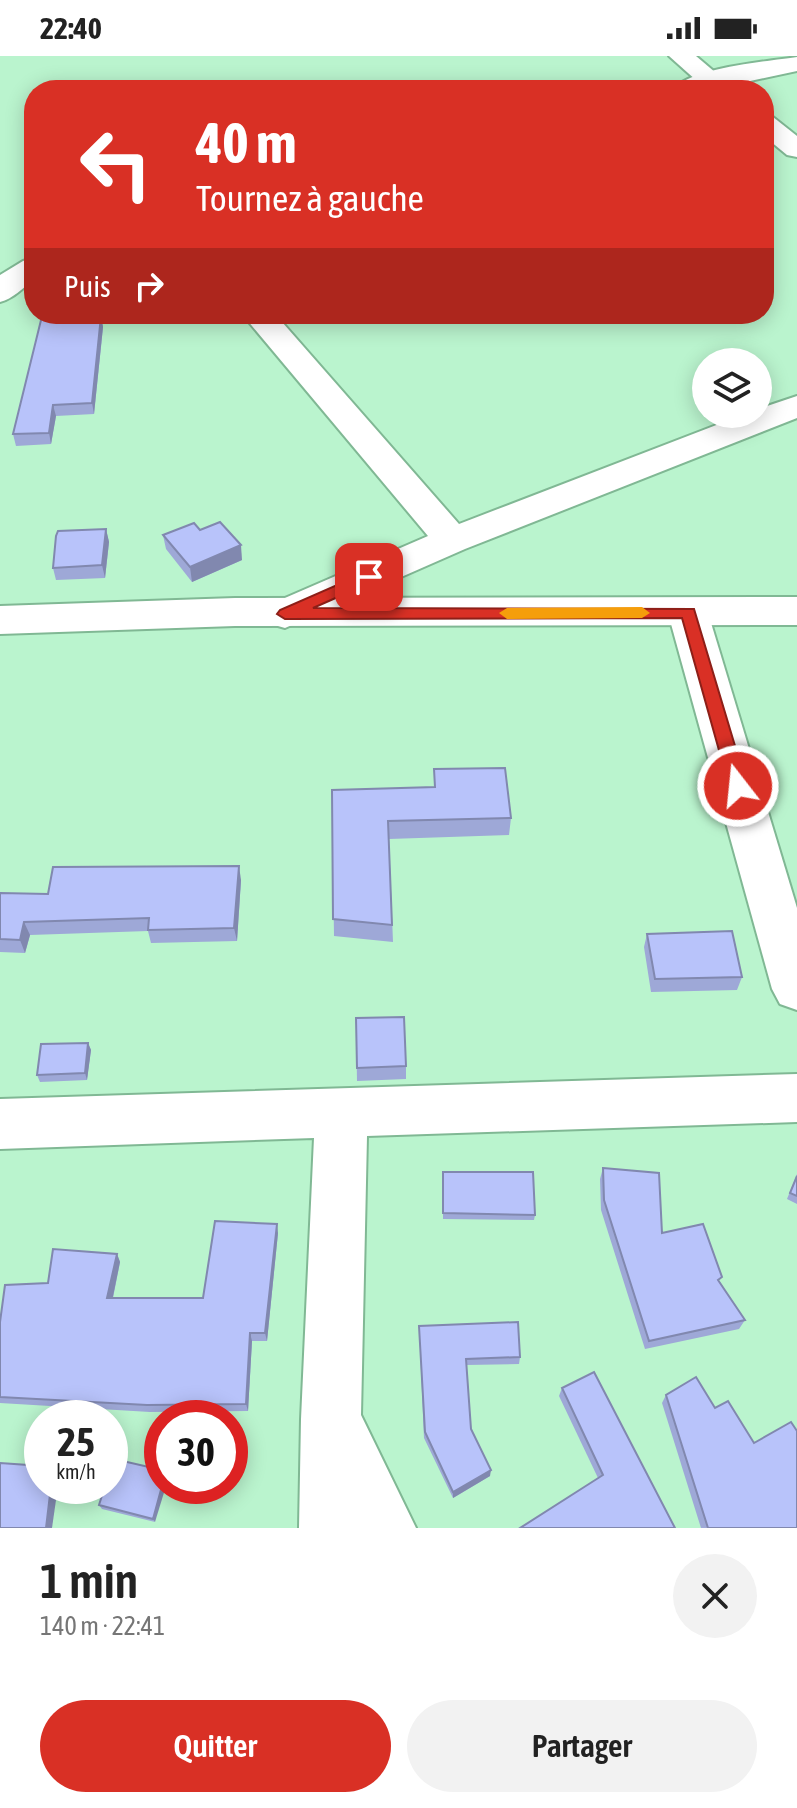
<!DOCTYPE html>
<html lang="fr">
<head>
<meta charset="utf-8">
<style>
  body { margin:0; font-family:"Asap Condensed",sans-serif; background:#f2f2f2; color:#222; height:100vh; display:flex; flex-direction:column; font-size:30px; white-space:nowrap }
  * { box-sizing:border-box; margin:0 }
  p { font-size:26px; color:#767676 }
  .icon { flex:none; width:44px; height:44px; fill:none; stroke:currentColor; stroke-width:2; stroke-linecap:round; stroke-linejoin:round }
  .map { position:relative; height:1472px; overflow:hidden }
  .drawer { display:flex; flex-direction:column; background:#fff; flex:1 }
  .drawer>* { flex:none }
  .guide { position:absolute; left:24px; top:24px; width:750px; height:244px; border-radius:32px; box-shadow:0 4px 20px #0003; background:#d93025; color:#fff; overflow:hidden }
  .fabs { position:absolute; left:692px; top:292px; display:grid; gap:16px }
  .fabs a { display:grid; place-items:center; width:80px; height:80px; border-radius:50%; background:#fff; box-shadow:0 4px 20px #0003; font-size:40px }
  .speed { position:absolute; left:24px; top:1344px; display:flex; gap:16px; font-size:40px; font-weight:700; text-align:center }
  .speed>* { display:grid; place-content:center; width:104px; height:104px; border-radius:50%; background:#fff; box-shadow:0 4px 20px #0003; line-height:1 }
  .speed small { font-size:20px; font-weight:400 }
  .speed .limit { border:12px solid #d22; background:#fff; color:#111 }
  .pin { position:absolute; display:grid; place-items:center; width:68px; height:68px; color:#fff; margin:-34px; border-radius:16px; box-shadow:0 4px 12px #0006 }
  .me { position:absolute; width:88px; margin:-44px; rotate:344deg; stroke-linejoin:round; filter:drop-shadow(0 0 6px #0008) }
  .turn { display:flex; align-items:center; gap:28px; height:168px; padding:0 40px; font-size:36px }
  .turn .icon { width:104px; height:104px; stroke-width:2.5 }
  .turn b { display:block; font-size:56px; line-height:68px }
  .then { display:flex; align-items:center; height:76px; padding:0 40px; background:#0003; gap:16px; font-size:30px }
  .round { display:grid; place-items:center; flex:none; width:84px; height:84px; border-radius:42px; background:#f2f2f2 }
  .headline { display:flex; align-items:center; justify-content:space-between; height:136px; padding:0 40px }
  h1 { font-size:48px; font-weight:600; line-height:60px }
  .primary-button { display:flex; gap:16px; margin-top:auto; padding:16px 40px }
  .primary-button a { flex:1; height:92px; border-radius:48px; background:#d93025; color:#fff; font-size:32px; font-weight:600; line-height:92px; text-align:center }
  .primary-button a+a { background:#f2f2f2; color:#222 }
  .status { display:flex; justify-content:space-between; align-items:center; height:56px; padding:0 40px; background:#fff; direction:ltr }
  .status svg { height:22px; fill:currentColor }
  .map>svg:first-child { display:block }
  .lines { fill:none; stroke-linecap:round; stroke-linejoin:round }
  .minor-casing { stroke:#80b894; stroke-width:4 }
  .tertiary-casing { stroke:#80b894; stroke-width:4 }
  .primary-casing { stroke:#80b894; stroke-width:4 }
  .minor { fill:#fff; fill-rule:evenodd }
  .tertiary { fill:#fff; fill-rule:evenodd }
  .primary { fill:#fff; fill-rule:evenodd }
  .wall { fill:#9ea8d7 }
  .shaded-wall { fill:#8188af }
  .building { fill:#b8c3fa; stroke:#8188af; stroke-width:2 }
  .route { fill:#d93025; stroke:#8d1f18; stroke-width:2 }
  .slow { fill:#f59e0b }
</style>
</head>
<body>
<div class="status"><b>22:40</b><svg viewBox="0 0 49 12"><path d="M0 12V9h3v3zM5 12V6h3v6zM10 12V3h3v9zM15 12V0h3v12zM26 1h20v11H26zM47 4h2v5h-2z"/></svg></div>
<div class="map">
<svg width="797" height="1472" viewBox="0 0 797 1472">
  <rect width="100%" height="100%" fill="#baf4ce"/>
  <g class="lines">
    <!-- minor casing -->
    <g class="minor-casing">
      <g id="minor">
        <path d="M797 1V15L708 34H673C688 12 770 5 797 1Z"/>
        <path d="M34 202V224C22 232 13 243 0 246V219L23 205Z"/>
        <polygon points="242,258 275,258 459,468 745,358 758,358 758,353 797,340 797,362 465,493 285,572 271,568 265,558 271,548 428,480"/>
        <polygon points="688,543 702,547 708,557 797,852 797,954 780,948 772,933 668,557 674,547"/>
        <polygon points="797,1018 797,1066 367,1080 361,1359 416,1472 299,1472 301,1363 314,1082 0,1093 0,1043"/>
      </g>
    </g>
    <!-- tertiary casing -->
    <g class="tertiary-casing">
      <g id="tertiary">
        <polygon points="669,0 696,0 736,34 707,34"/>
        <polygon points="764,59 773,61 797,80 797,101 787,99 764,80"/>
      </g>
    </g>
    <!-- primary casing -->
    <g class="primary-casing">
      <polygon id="primary" points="797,541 797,569 235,570 0,578 0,550 235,542"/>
    </g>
    <!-- minor -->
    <use href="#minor" class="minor"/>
    <!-- tertiary -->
    <use href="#tertiary" class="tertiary"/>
    <!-- primary -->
    <use href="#primary" class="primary"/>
  </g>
  <!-- wall -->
  <g class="wall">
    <polygon points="101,260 103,271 94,358 56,360 51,388 16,390 13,378"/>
    <polygon points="106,473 109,486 105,522 56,524 53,512"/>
    <polygon points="200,474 242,504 192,526 166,493 163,479"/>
    <polygon points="434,713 511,762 509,779 389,783 393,886 334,880 332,734 434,731"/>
    <polygon points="241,824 237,885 151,887 148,875 30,879 25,897 0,896 0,837 48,838"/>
    <polygon points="647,878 742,921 737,934 651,936 644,891"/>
    <polygon points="356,962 406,1010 406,1023 357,1025"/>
    <polygon points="88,987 91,994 87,1024 40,1026 37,1019"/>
    <polygon points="603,1112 662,1177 720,1226 745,1264 739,1273 645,1293 601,1154 600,1123"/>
    <polygon points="443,1116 535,1159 534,1164 443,1163"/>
    <polygon points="797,1118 797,1148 787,1143"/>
    <polygon points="278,1177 267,1285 252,1285 248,1355 150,1356 0,1347 0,1266 48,1227 117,1198 120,1206 113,1242 203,1242"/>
    <polygon points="419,1270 520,1301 519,1308 466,1309 471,1373 490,1420 453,1442 424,1382"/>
    <polygon points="562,1332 675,1472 598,1422 559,1340"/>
    <polygon points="666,1339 715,1352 754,1387 797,1472 701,1472 662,1347"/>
    <polygon points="114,1403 155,1466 102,1453 99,1449"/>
  </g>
  <!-- shaded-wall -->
  <g class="shaded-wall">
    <polygon points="101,260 103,271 94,358 92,347"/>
    <polygon points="53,349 56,360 51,388 49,377"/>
    <polygon points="106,473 109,486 105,522 102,509"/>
    <polygon points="241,489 242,504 192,526 190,511"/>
    <polygon points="239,810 241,824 237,885 234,872"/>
    <polygon points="24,866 30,879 25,897 20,884"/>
    <polygon points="88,987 91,994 87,1024 85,1017"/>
    <polygon points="277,1168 278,1177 267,1285 265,1277"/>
    <polygon points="117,1198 120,1206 111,1250 107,1242"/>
    <polygon points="250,1277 252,1285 248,1355 246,1348"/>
    <polygon points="491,1414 490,1420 453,1442 453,1436"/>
    <polygon points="51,1430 58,1430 52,1472 46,1472"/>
    <polygon points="162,1430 166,1430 155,1466 153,1463"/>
  </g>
  <!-- building -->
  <g class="building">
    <polygon points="42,260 101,260 92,347 53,349 49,377 13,378"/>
    <polygon points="220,466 241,489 190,511 163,479 194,467 200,474"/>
    <polygon points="106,473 102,509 53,512 56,480 58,475"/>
    <polygon points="505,712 511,762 388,765 392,869 333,863 332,734 435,731 434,713"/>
    <polygon points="239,810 234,872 148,874 149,862 24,866 20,884 0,883 0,837 48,838 53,811"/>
    <polygon points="732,875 742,921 655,923 647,878"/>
    <polygon points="404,961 406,1010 357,1012 356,962"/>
    <polygon points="88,987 85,1017 37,1019 41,988"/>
    <polygon points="603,1112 659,1117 662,1177 703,1168 722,1221 718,1224 745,1264 649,1285 604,1144"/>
    <polygon points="443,1116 533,1116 535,1159 443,1157"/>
    <polygon points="797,1120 797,1140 790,1137"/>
    <polygon points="215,1165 277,1168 265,1277 250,1277 246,1348 147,1349 0,1341 0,1266 5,1229 48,1227 53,1193 117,1198 107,1242 203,1242"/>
    <polygon points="518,1266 520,1301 466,1303 471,1373 491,1414 453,1436 425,1376 419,1270"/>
    <polygon points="594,1316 675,1472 520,1472 603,1419 562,1332"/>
    <polygon points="696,1321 715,1352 728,1345 754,1387 791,1366 797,1375 797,1472 708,1472 666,1339"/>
    <polygon points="114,1403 162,1414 162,1430 153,1463 99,1449 105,1430 110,1430 110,1414"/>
    <polygon points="0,1407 42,1410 42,1430 51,1430 46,1472 0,1472"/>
  </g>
  <!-- route -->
  <polygon class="route" points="369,515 374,517 374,525 313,552 694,553 747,730 745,735 732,735 729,730 682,562 285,563 277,558 280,554"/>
  <!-- slow -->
  <polygon class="slow" points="642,551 650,557 642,562 507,563 499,557 507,552"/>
</svg>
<div class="fabs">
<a><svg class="icon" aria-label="layers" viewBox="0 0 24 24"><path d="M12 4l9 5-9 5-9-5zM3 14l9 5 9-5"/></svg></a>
</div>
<div class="speed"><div>25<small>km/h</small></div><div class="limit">30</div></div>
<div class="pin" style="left:369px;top:521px;background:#d93025"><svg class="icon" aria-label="arrive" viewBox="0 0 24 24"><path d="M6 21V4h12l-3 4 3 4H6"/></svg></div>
<svg class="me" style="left:738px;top:730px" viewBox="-20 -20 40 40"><circle r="17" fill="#d93025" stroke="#fff" stroke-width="3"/><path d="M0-11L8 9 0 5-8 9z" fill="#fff"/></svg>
<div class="guide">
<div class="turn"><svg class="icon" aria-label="left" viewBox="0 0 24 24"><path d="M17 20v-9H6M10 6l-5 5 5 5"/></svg><div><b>40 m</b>Tournez à gauche</div></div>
<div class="then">Puis<svg class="icon" aria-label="right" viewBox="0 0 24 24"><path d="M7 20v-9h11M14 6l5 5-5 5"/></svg></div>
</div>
</div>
<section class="drawer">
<div class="headline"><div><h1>1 min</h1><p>140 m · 22:41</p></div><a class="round"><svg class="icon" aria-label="close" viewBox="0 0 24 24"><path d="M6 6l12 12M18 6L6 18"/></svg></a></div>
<div class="primary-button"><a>Quitter</a><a>Partager</a></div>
</section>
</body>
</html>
